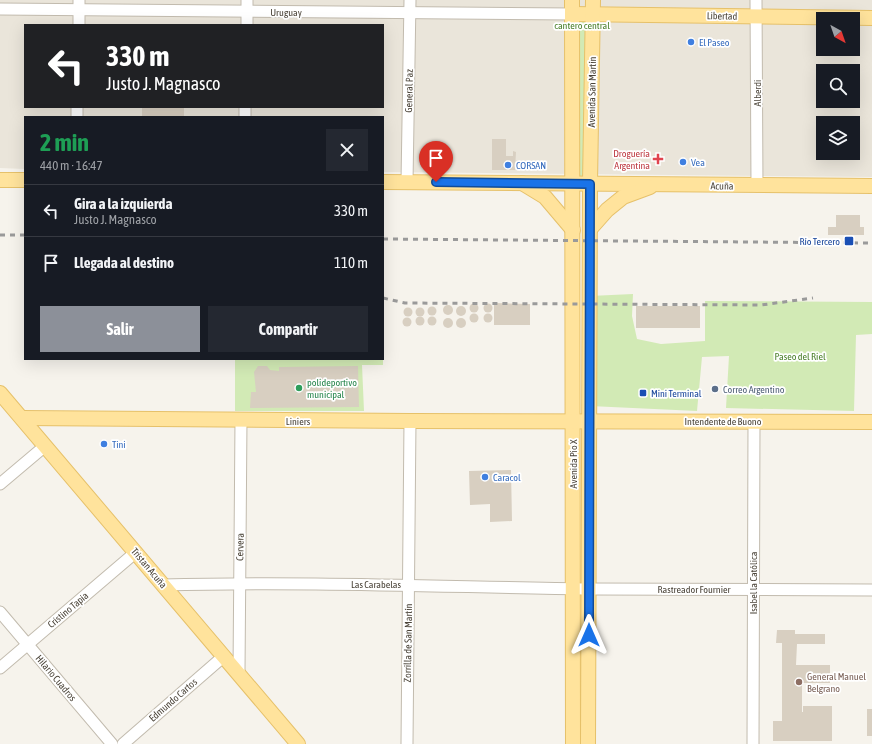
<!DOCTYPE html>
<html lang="es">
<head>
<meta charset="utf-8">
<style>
  body { margin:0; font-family:"Asap Condensed",sans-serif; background:#242831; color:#f1f3f6; height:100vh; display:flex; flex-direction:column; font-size:15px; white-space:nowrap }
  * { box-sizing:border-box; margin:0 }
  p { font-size:13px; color:#9ea1a6 }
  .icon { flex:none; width:22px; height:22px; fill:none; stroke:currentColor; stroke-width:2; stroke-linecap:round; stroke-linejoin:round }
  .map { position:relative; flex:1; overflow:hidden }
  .sheet { position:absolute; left:24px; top:116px; width:360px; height:244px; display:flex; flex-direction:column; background:#171b24; border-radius:0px; box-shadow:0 4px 16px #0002 }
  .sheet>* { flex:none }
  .banner { position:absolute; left:24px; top:24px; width:360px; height:84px; border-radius:0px; box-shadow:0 4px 16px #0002; background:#202124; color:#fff; overflow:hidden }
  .needle { width:26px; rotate:140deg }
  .tools { position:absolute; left:816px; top:12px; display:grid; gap:8px }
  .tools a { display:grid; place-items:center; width:44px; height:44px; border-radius:0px; background:#171b24; box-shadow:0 4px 16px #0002; font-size:20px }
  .pin { position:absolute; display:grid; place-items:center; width:34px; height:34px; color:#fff; margin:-41px -17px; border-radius:50% 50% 50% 0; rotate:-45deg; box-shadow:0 0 4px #0007 }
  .pin .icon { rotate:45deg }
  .me { position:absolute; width:44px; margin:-22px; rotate:0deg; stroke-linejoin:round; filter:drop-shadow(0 0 3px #0008) }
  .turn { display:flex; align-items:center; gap:14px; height:84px; padding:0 16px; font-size:18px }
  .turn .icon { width:52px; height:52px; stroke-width:2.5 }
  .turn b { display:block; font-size:28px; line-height:34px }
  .round { display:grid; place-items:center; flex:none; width:42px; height:42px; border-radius:0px; background:#242831 }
  .head { display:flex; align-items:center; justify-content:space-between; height:68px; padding:0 16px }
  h1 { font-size:24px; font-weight:700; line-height:30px; color:#1e9e55 }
  .primary-button { display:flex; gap:8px; margin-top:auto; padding:8px 16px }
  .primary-button a { flex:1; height:46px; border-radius:0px; background:#8c9099; color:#fff; font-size:16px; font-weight:700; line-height:46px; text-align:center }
  .primary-button a+a { background:#242831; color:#f1f3f6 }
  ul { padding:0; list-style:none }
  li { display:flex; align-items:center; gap:12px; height:52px; padding:0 16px; border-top:1px solid #363941 }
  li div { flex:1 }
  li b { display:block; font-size:15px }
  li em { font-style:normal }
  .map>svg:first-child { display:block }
  .residential { fill:#eae5da; fill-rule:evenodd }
  .green { fill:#d2eab5 }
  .building { fill:#d8cfc1 }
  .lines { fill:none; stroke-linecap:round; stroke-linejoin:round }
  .minor-casing { stroke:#c2bbae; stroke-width:13 }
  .major-casing { stroke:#e6c16a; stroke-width:16 }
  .minor { stroke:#fff; stroke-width:11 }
  .major { stroke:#ffe39c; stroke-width:14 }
  .rail { stroke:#9a9a9a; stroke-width:3; stroke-dasharray:5 5; stroke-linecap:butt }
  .route-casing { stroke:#114b97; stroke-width:10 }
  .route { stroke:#1a73e8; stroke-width:7 }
  .shop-dot { fill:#3f7fe0; stroke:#fff; stroke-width:1.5 }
  .health-dot { fill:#e0444e; stroke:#fff; stroke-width:1.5 }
  .transit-dot { fill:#1a4fb4; stroke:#fff; stroke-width:1.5 }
  .leisure-dot { fill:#2e9e5b; stroke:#fff; stroke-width:1.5 }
  .service-dot { fill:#5c6f8a; stroke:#fff; stroke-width:1.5 }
  .education-dot { fill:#8d6e63; stroke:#fff; stroke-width:1.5 }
  .labels { text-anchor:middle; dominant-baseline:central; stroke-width:3.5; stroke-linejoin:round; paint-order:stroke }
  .street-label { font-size:10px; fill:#4b4439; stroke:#fff }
  .park-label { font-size:10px; fill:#4a7f2a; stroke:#fff }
  .shop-label { font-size:10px; fill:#366cbe; stroke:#fff; text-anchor:start }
  .health-label { font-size:10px; fill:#be3a42; stroke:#fff; text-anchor:end }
  .transit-label { font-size:10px; fill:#164399; stroke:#fff; text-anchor:end }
  .leisure-label { font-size:10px; fill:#27864d; stroke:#fff; text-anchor:start }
  .service-label { font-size:10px; fill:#4e5e75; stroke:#fff; text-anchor:start }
  .education-label { font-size:10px; fill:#785e54; stroke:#fff; text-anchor:start }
</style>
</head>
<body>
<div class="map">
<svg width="872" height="744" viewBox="0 0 872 744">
  <rect width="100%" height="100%" fill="#f6f3ec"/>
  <!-- residential -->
  <path class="residential" d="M0 0H872V177L383 172V117H25V169L0 168ZM823 19H853V49H823ZM25 25H383V107H25ZM823 71H853V101H823ZM823 123H853V153H823Z"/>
  <!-- green -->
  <g class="green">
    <polygon points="572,14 593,14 590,183 573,183"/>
    <polygon points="633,294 632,316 637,339 661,344 705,341 705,301 872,302 872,334 856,335 854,411 726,408 729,356 702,357 697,411 590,406 590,296"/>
    <polygon points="235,359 383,359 383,365 362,365 364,411 235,411"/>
  </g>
  <!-- building -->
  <g class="building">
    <rect x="142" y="107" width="42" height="10"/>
    <polygon points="492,139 506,139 506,156 513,156 513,151 516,152 515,170 492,170"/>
    <polygon points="836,215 860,215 860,227 864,227 864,235 828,235 828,227 836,227"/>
    <polygon points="494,303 530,304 530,325 494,325"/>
    <circle cx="488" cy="308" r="4.5"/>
    <circle cx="474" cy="308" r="4.5"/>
    <circle cx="448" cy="310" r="5"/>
    <circle cx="461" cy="311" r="5"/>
    <rect x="636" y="306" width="64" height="22"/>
    <circle cx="432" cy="311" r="4.5"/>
    <circle cx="420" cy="312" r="4.5"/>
    <circle cx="408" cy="312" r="4.5"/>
    <circle cx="488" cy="318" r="4.5"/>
    <circle cx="474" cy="318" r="4.5"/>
    <circle cx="432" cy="321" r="4.5"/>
    <circle cx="420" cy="321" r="4.5"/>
    <circle cx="407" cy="322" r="4.5"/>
    <circle cx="461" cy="323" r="5"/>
    <circle cx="448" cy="323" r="5"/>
    <polygon points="258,366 267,366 270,370 279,371 279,367 358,366 359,407 250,408 251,392 256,392 254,372"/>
    <polygon points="511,470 512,521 490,522 490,504 470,505 469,471"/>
    <polygon points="777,630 795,630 795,634 825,634 825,644 797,644 796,665 830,665 830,683 802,683 802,712 803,712 803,706 832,706 832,741 773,741 773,721 782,721 782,643 776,643"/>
    <rect x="867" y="709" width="5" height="27"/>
  </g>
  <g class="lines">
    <!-- minor casing -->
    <g class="minor-casing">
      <g id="minor">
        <polyline points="756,0 757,186"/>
        <polyline points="0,9 572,14"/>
        <polyline points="79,25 79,0"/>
        <polyline points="247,25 247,0"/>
        <polyline points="77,117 77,107"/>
        <polyline points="245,117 245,107"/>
        <polyline points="407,182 410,0"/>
        <polyline points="0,484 45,446"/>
        <path d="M163 585C306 581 448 587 591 589 684 590 778 589 872 590"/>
        <polyline points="0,612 112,744"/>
        <polyline points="0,668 136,552"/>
        <polyline points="239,673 241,420"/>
        <polyline points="123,744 224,656"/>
        <polyline points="407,744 410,421"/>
        <polyline points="753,744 754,421"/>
      </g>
    </g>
    <!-- major casing -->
    <g class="major-casing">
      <g id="major">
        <polyline points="572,0 573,744"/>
        <polyline points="572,14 872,18"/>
        <polyline points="0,180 25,180"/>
        <polyline points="383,182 872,186"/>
        <polyline points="522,183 545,197 573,230"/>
        <polyline points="591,228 607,210 623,197 650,187"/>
        <polyline points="0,393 298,744"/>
        <polyline points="22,418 410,421 872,422"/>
        <polyline points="588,744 590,183 593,0"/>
      </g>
    </g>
    <!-- minor -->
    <use href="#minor" class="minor"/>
    <!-- major -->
    <use href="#major" class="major"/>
    <!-- rail -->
    <g class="rail">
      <polyline points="0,235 25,235"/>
      <polyline points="383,239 872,243"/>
      <polyline points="383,298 405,303 761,305 813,298"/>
    </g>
  </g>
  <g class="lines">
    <!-- route casing -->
    <g class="route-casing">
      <polyline id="route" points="436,182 590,184 589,635"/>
    </g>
    <!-- route -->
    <use href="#route" class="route"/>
  </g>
  <!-- markers -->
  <g class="shop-dot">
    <circle cx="691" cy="42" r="4"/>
    <circle cx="683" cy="162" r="4"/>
    <circle cx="508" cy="165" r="4"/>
    <circle cx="104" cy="444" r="4"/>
    <circle cx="485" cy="477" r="4"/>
  </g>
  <path class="health-dot" d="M656 153h4v4h4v4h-4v4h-4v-4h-4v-4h4z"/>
  <g class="transit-dot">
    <rect x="844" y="236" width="10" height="10" rx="2"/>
    <rect x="639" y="389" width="8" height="8" rx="2"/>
  </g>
  <circle class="leisure-dot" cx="299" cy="388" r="4"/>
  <circle class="service-dot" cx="715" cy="389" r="4"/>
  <circle class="education-dot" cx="799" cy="682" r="4"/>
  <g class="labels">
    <!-- street labels -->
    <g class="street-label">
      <text x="286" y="12">Uruguay</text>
      <text transform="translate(722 16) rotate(1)">Libertad</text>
      <text transform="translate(409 91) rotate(-89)">General Paz</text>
      <text transform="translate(592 92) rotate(-89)">Avenida San Martín</text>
      <text transform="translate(757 93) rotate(-90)">Alberdi</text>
      <text transform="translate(722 186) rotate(1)">Acuña</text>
      <text x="298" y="421">Liniers</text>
      <text x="723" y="421">Intendente de Buono</text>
      <text transform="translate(573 464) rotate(-90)">Avenida Pio X</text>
      <text transform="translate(240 547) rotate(-89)">Cervera</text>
      <text transform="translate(149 568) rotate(50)">Tristan Acuña</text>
      <text transform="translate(753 583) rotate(-90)">Isabel la Católica</text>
      <text x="376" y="584">Las Carabelas</text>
      <text x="694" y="589">Rastreador Fournier</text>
      <text transform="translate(68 610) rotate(-40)">Cristino Tapia</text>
      <text transform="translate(408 643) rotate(-89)">Zorrilla de San Martín</text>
      <text transform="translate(56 678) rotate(50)">Hilario Cuadros</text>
      <text transform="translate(173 700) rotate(-41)">Edmundo Cartos</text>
    </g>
    <!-- park labels -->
    <g class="park-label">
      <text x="582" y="25">cantero central</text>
      <text x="800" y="356">Paseo del Riel</text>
    </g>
    <!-- shop labels -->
    <g class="shop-label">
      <text x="699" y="42">El Paseo</text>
      <text x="691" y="162">Vea</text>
      <text x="516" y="165">CORSAN</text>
      <text x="112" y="444">Tini</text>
      <text x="493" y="477">Caracol</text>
    </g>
    <!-- health labels -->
    <g class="health-label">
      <text x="650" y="153">Droguería<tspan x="650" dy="12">Argentina</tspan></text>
    </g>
    <!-- transit labels -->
    <g class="transit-label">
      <text x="840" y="241">Río Tercero</text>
      <text x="651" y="393" text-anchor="start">Mini Terminal</text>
    </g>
    <!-- leisure labels -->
    <g class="leisure-label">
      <text x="307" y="382">polideportivo<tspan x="307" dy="12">municipal</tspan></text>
    </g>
    <!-- service labels -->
    <g class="service-label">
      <text x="723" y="389">Correo Argentino</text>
    </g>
    <!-- education labels -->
    <g class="education-label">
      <text x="807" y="676">General Manuel<tspan x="807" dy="12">Belgrano</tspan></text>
    </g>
  </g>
</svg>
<div class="tools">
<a><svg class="needle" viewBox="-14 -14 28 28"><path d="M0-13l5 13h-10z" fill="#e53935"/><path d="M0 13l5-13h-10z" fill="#9ea1a6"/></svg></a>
<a><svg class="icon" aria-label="search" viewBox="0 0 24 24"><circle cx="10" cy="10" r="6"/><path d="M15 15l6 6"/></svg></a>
<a><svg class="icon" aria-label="layers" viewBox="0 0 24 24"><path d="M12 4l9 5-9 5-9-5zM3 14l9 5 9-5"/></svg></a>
</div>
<div class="pin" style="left:436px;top:182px;background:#d93025"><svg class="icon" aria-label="arrive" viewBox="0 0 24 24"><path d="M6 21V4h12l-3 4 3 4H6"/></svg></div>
<svg class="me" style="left:589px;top:635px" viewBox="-20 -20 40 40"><path d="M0-17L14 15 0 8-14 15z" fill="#1a73e8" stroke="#fff" stroke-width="4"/></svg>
<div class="banner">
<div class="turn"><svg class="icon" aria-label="left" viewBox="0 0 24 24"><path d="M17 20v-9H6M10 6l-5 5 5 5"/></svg><div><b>330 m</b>Justo J. Magnasco</div></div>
</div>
<section class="sheet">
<div class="head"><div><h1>2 min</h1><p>440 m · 16:47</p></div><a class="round"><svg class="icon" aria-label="close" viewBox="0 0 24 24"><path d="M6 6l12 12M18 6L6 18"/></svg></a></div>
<ul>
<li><svg class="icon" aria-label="left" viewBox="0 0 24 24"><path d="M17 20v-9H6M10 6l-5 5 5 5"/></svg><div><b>Gira a la izquierda</b><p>Justo J. Magnasco</p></div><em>330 m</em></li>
<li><svg class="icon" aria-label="arrive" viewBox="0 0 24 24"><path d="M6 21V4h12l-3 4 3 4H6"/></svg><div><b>Llegada al destino</b></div><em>110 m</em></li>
</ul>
<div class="primary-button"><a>Salir</a><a>Compartir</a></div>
</section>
</div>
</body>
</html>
